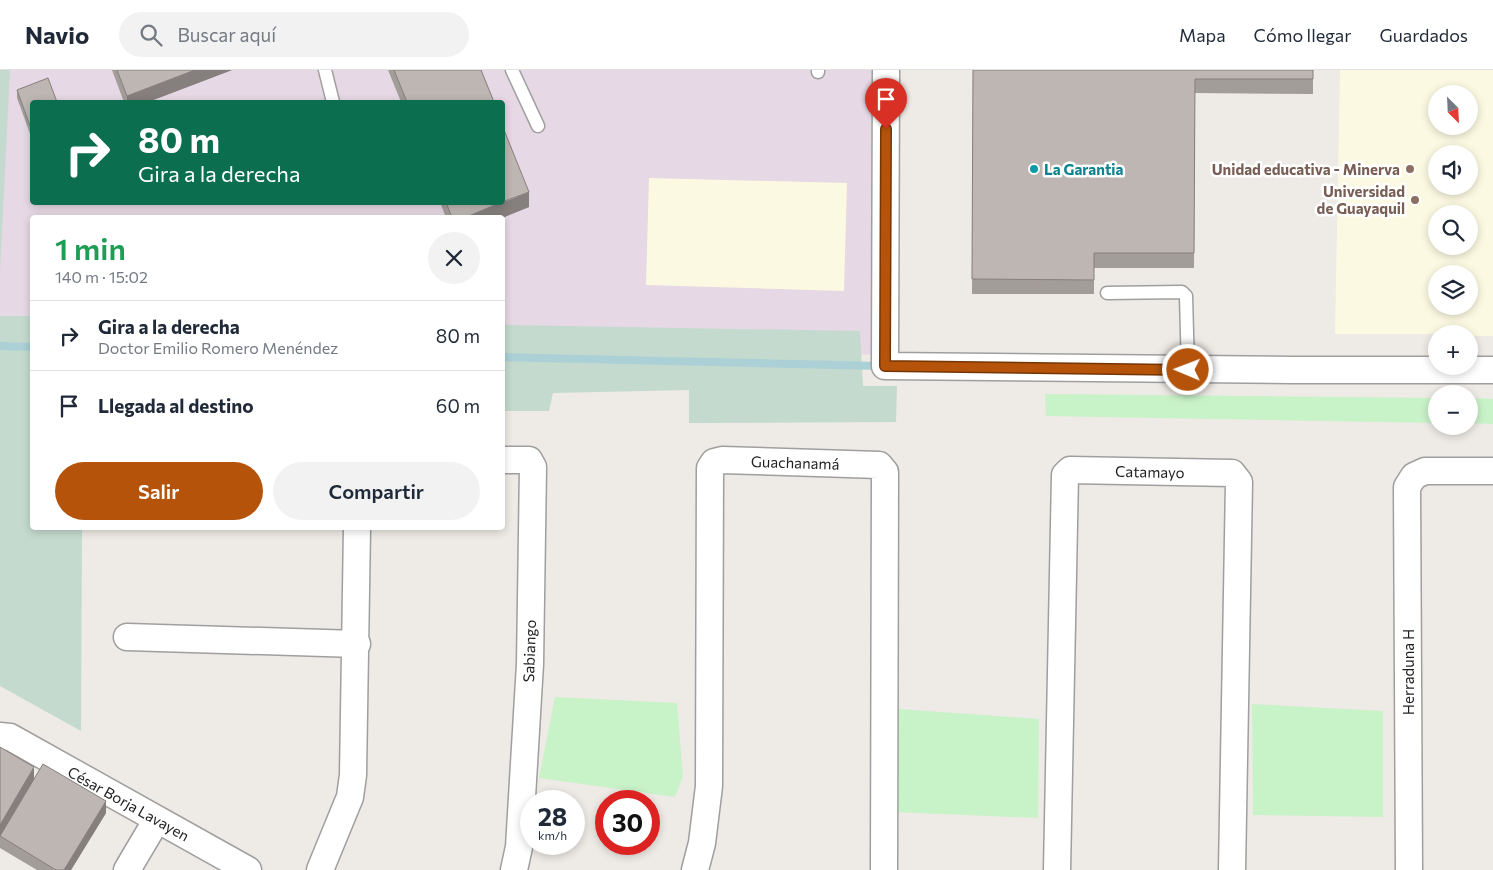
<!DOCTYPE html>
<html lang="es">
<head>
<meta charset="utf-8">
<style>
  body { margin:0; font-family:Commissioner,sans-serif; background:#f2f2f3; color:#1f2937; height:100vh; display:flex; flex-direction:column; font-size:19px; white-space:nowrap }
  * { box-sizing:border-box; margin:0 }
  p { font-size:16px; color:#747a83 }
  .icon { flex:none; width:28px; height:28px; fill:none; stroke:currentColor; stroke-width:2; stroke-linecap:round; stroke-linejoin:round }
  .map { position:relative; flex:1; overflow:hidden }
  .panel { position:absolute; left:30px; top:145px; width:475px; height:315px; display:flex; flex-direction:column; background:#fff; border-radius:5px; box-shadow:0 2px 8px #0003 }
  .panel>* { flex:none }
  .guide { position:absolute; left:30px; top:30px; width:475px; height:105px; border-radius:5px; box-shadow:0 2px 8px #0003; background:#0b6e4f; color:#fff; overflow:hidden }
  .needle { width:32px; rotate:156deg }
  .buttons { position:absolute; left:1428px; top:15px; display:grid; gap:10px }
  .buttons a { display:grid; place-items:center; width:50px; height:50px; border-radius:50%; background:#fff; box-shadow:0 2px 8px #0003; font-size:25px }
  .speed { position:absolute; left:520px; top:720px; display:flex; gap:10px; font-size:25px; font-weight:700; text-align:center }
  .speed>* { display:grid; place-content:center; width:65px; height:65px; border-radius:50%; background:#fff; box-shadow:0 2px 8px #0003; line-height:1 }
  .speed small { font-size:12px; font-weight:400 }
  .speed .limit { border:8px solid #d22; background:#fff; color:#111 }
  .pin { position:absolute; display:grid; place-items:center; width:42px; height:42px; color:#fff; margin:-51px -21px; border-radius:50% 50% 50% 0; rotate:-45deg; box-shadow:0 0 5px #0007 }
  .pin .icon { rotate:45deg }
  .me { position:absolute; width:55px; margin:-28px; rotate:271deg; stroke-linejoin:round; filter:drop-shadow(0 0 4px #0008) }
  .turn { display:flex; align-items:center; gap:18px; height:105px; padding:0 25px; font-size:22px }
  .turn .icon { width:65px; height:65px; stroke-width:2.5 }
  .turn b { display:block; font-size:35px; line-height:42px }
  .round { display:grid; place-items:center; flex:none; width:52px; height:52px; border-radius:26px; background:#f2f2f3 }
  .summary { display:flex; align-items:center; justify-content:space-between; height:85px; padding:0 25px }
  h1 { font-size:30px; font-weight:600; line-height:38px; color:#1e9e55 }
  .button { display:flex; gap:10px; margin-top:auto; padding:10px 25px }
  .button a { flex:1; height:58px; border-radius:30px; background:#b45309; color:#fff; font-size:20px; font-weight:600; line-height:58px; text-align:center }
  .button a+a { background:#f2f2f3; color:#1f2937 }
  ul { padding:0; list-style:none }
  li { display:flex; align-items:center; gap:15px; height:70px; padding:0 25px; border-top:1px solid #e0e1e3 }
  li div { flex:1 }
  li b { display:block; font-size:19px }
  li em { font-style:normal }
  header { display:flex; align-items:center; gap:30px; box-sizing:border-box; height:70px; padding:0 25px; background:#fff; border-bottom:1px solid #e0e1e3 }
  header strong { font-size:24px }
  nav { display:flex; gap:28px; margin-inline-start:auto; font-size:18px }
  .search { width:350px; height:45px; background:#f2f2f3; display:flex; align-items:center; gap:12px; box-sizing:border-box; padding:0 18px; border-radius:28px; color:#747a83; font-size:19px }
  .map>svg:first-child { display:block }
  .industrial { fill:#e6d8e4; fill-rule:evenodd }
  .education { fill:#fbf9e1; fill-rule:evenodd }
  .wetland { fill:#c4dace }
  .park { fill:#c8f2c8 }
  .lines { fill:none; stroke-linecap:round; stroke-linejoin:round }
  .stream { stroke:#abd0d6; stroke-width:8 }
  .lane-casing { stroke:#9f9f9f; stroke-width:15 }
  .street-casing { stroke:#9f9f9f; stroke-width:29 }
  .lane { stroke:#fff; stroke-width:12 }
  .street { stroke:#fff; stroke-width:26 }
  .wall { fill:#a39d9a }
  .shaded-wall { fill:#857f7d }
  .building { fill:#beb6b3; stroke:#857f7d }
  .route-casing { stroke:#753606; stroke-width:12 }
  .route { stroke:#b45309; stroke-width:9 }
  .culture-dot { fill:#0f9aa8; stroke:#fff; stroke-width:2 }
  .education-dot { fill:#8d6e63; stroke:#fff; stroke-width:2 }
  .labels { text-anchor:middle; dominant-baseline:central; stroke-width:5; stroke-linejoin:round; paint-order:stroke }
  .culture-label { font-size:15px; font-weight:bold; fill:#0d838f; stroke:#fff; text-anchor:start }
  .education-label { font-size:15px; font-weight:bold; fill:#785e54; stroke:#fff; text-anchor:end }
  .street-label { font-size:15px; fill:#1e1e1e; stroke:#fff }
</style>
</head>
<body>
<header>
<strong>Navio</strong>
<div class="search"><svg class="icon" aria-label="search" viewBox="0 0 24 24"><circle cx="10" cy="10" r="6"/><path d="M15 15l6 6"/></svg>Buscar aquí</div>
<nav><a>Mapa</a><a>Cómo llegar</a><a>Guardados</a></nav>
</header>
<div class="map">
<svg width="1493" height="800" viewBox="0 0 1493 800">
  <rect width="100%" height="100%" fill="#eeeae5"/>
  <!-- industrial -->
  <path class="industrial" d="M0 0H890L884 285 503 274 502 148H32V260L0 259ZM32 32H502V132H32Z"/>
  <!-- education -->
  <g class="education">
    <path d="M1340 0H1493V266H1469V264H1335ZM1436 24H1469V56H1436ZM1436 84H1469V116H1436ZM1436 144H1469V176H1436ZM1436 204H1469V236H1436Z"/>
    <polygon points="649,108 847,113 844,221 646,215"/>
  </g>
  <!-- wetland -->
  <g class="wetland">
    <polygon points="0,0 10,0 0,201"/>
    <polygon points="0,246 32,246 32,458 82,458 81,661 0,616"/>
    <polygon points="503,255 860,261 863,316 897,316 896,352 689,353 689,320 553,323 549,341 503,341"/>
  </g>
  <!-- park -->
  <g class="park">
    <polygon points="1045,324 1436,328 1436,353 1046,346"/>
    <polygon points="1469,328 1493,329 1493,354 1469,353"/>
    <polygon points="555,627 677,633 683,706 675,727 539,708"/>
    <polygon points="1252,634 1383,641 1383,747 1253,745"/>
    <polygon points="899,639 1039,649 1038,748 895,742"/>
  </g>
  <g class="lines">
    <!-- stream -->
    <g class="stream">
      <polyline points="0,276 32,277"/>
      <polyline points="502,287 881,296"/>
    </g>
    <!-- lane casing -->
    <g class="lane-casing">
      <g id="lane">
        <polyline points="325,0 333,32"/>
        <polyline points="512,0 538,56"/>
        <polyline points="818,2 818,0"/>
        <polyline points="1107,223 1182,222 1186,226 1188,300"/>
      </g>
    </g>
    <!-- street casing -->
    <g class="street-casing">
      <g id="street">
        <polyline points="886,0 885,296 1291,300 1493,300"/>
        <polyline points="502,390 529,390 533,397 530,594 519,777 514,800"/>
        <polyline points="127,567 357,574"/>
        <path id="s1" d="M0 666 10 667 248 800"/>
        <polyline points="127,800 156,751"/>
        <polyline points="320,800 350,727 353,705 357,458"/>
        <path id="s2" d="M695 800 702 773 709 716 710 398 714 392 722 390 879 395 885 402 884 800"/>
        <path id="s3" d="M1057 800 1065 405 1070 400 1232 403 1239 412 1232 800"/>
        <polyline points="1409,800 1407,417 1414,406 1425,401 1493,401"/>
      </g>
    </g>
    <!-- lane -->
    <use href="#lane" class="lane"/>
    <!-- street -->
    <use href="#street" class="street"/>
  </g>
  <!-- wall -->
  <g class="wall">
    <polygon points="112,0 232,0 148,32 124,32"/>
    <polygon points="388,0 481,0 494,32 401,32"/>
    <polygon points="973,0 1313,0 1313,24 1195,23 1194,198 1094,198 1094,224 972,224"/>
    <polygon points="17,20 32,32 32,69 17,28"/>
    <polygon points="440,132 502,132 529,137 502,148 446,148"/>
    <polygon points="0,677 34,709 106,743 71,800 37,800 0,778"/>
  </g>
  <!-- shaded-wall -->
  <g class="shaded-wall">
    <polygon points="195,0 232,0 148,32 127,32 127,26"/>
    <polygon points="529,122 529,137 502,148 464,148"/>
    <polygon points="34,697 34,709 0,767 0,755"/>
    <polygon points="106,731 106,743 71,800 64,800"/>
  </g>
  <!-- building -->
  <g class="building">
    <polygon points="117,0 195,0 127,26"/>
    <polygon points="394,0 481,0 494,32 407,32"/>
    <polygon points="973,0 1313,0 1313,9 1195,9 1194,183 1094,183 1094,210 972,209"/>
    <polygon points="48,8 57,32 32,32 32,61 17,20"/>
    <polygon points="502,55 529,122 502,132"/>
    <polygon points="446,132 502,132 464,148 452,148"/>
    <polygon points="0,677 34,697 0,755"/>
    <polygon points="43,694 106,731 64,800 56,800 0,766"/>
  </g>
  <g class="lines">
    <!-- route casing -->
    <g class="route-casing">
      <polyline id="route" points="886,59 885,296 1188,300"/>
    </g>
    <!-- route -->
    <use href="#route" class="route"/>
  </g>
  <!-- markers -->
  <circle class="culture-dot" cx="1034" cy="99" r="5"/>
  <g class="education-dot">
    <circle cx="1410" cy="99" r="5"/>
    <circle cx="1415" cy="130" r="5"/>
  </g>
  <g class="labels">
    <!-- culture labels -->
    <g class="culture-label">
      <text x="1044" y="99">La Garantia</text>
    </g>
    <!-- education labels -->
    <g class="education-label">
      <text x="1400" y="99">Unidad educativa - Minerva</text>
      <text x="1405" y="121">Universidad<tspan x="1405" dy="17">de Guayaquil</tspan></text>
    </g>
    <!-- street labels -->
    <g class="street-label">
      <text stroke="none"><textPath href="#s2" startOffset="492">Guachanamá</textPath></text>
      <text stroke="none"><textPath href="#s3" startOffset="482">Catamayo</textPath></text>
      <text transform="translate(529 581) rotate(-88)">Sabiango</text>
      <text transform="translate(1408 602) rotate(-90)">Herraduna H</text>
      <text stroke="none"><textPath href="#s1" startOffset="146">César Borja Lavayen</textPath></text>
    </g>
  </g>
</svg>
<div class="buttons">
<a><svg class="needle" viewBox="-14 -14 28 28"><path d="M0-13l5 13h-10z" fill="#e53935"/><path d="M0 13l5-13h-10z" fill="#747a83"/></svg></a>
<a><svg class="icon" aria-label="sound" viewBox="0 0 24 24"><path d="M4 9h4l5-4v14l-5-4H4zM17 9q2 3 0 6"/></svg></a>
<a><svg class="icon" aria-label="search" viewBox="0 0 24 24"><circle cx="10" cy="10" r="6"/><path d="M15 15l6 6"/></svg></a>
<a><svg class="icon" aria-label="layers" viewBox="0 0 24 24"><path d="M12 4l9 5-9 5-9-5zM3 14l9 5 9-5"/></svg></a>
<a>+</a>
<a>−</a>
</div>
<div class="speed"><div>28<small>km/h</small></div><div class="limit">30</div></div>
<div class="pin" style="left:886px;top:59px;background:#d93025"><svg class="icon" aria-label="arrive" viewBox="0 0 24 24"><path d="M6 21V4h12l-3 4 3 4H6"/></svg></div>
<svg class="me" style="left:1188px;top:300px" viewBox="-20 -20 40 40"><circle r="17" fill="#b45309" stroke="#fff" stroke-width="3"/><path d="M0-11L8 9 0 5-8 9z" fill="#fff"/></svg>
<div class="guide">
<div class="turn"><svg class="icon" aria-label="right" viewBox="0 0 24 24"><path d="M7 20v-9h11M14 6l5 5-5 5"/></svg><div><b>80 m</b>Gira a la derecha</div></div>
</div>
<section class="panel">
<div class="summary"><div><h1>1 min</h1><p>140 m · 15:02</p></div><a class="round"><svg class="icon" aria-label="close" viewBox="0 0 24 24"><path d="M6 6l12 12M18 6L6 18"/></svg></a></div>
<ul>
<li><svg class="icon" aria-label="right" viewBox="0 0 24 24"><path d="M7 20v-9h11M14 6l5 5-5 5"/></svg><div><b>Gira a la derecha</b><p>Doctor Emilio Romero Menéndez</p></div><em>80 m</em></li>
<li><svg class="icon" aria-label="arrive" viewBox="0 0 24 24"><path d="M6 21V4h12l-3 4 3 4H6"/></svg><div><b>Llegada al destino</b></div><em>60 m</em></li>
</ul>
<div class="button"><a>Salir</a><a>Compartir</a></div>
</section>
</div>
</body>
</html>
